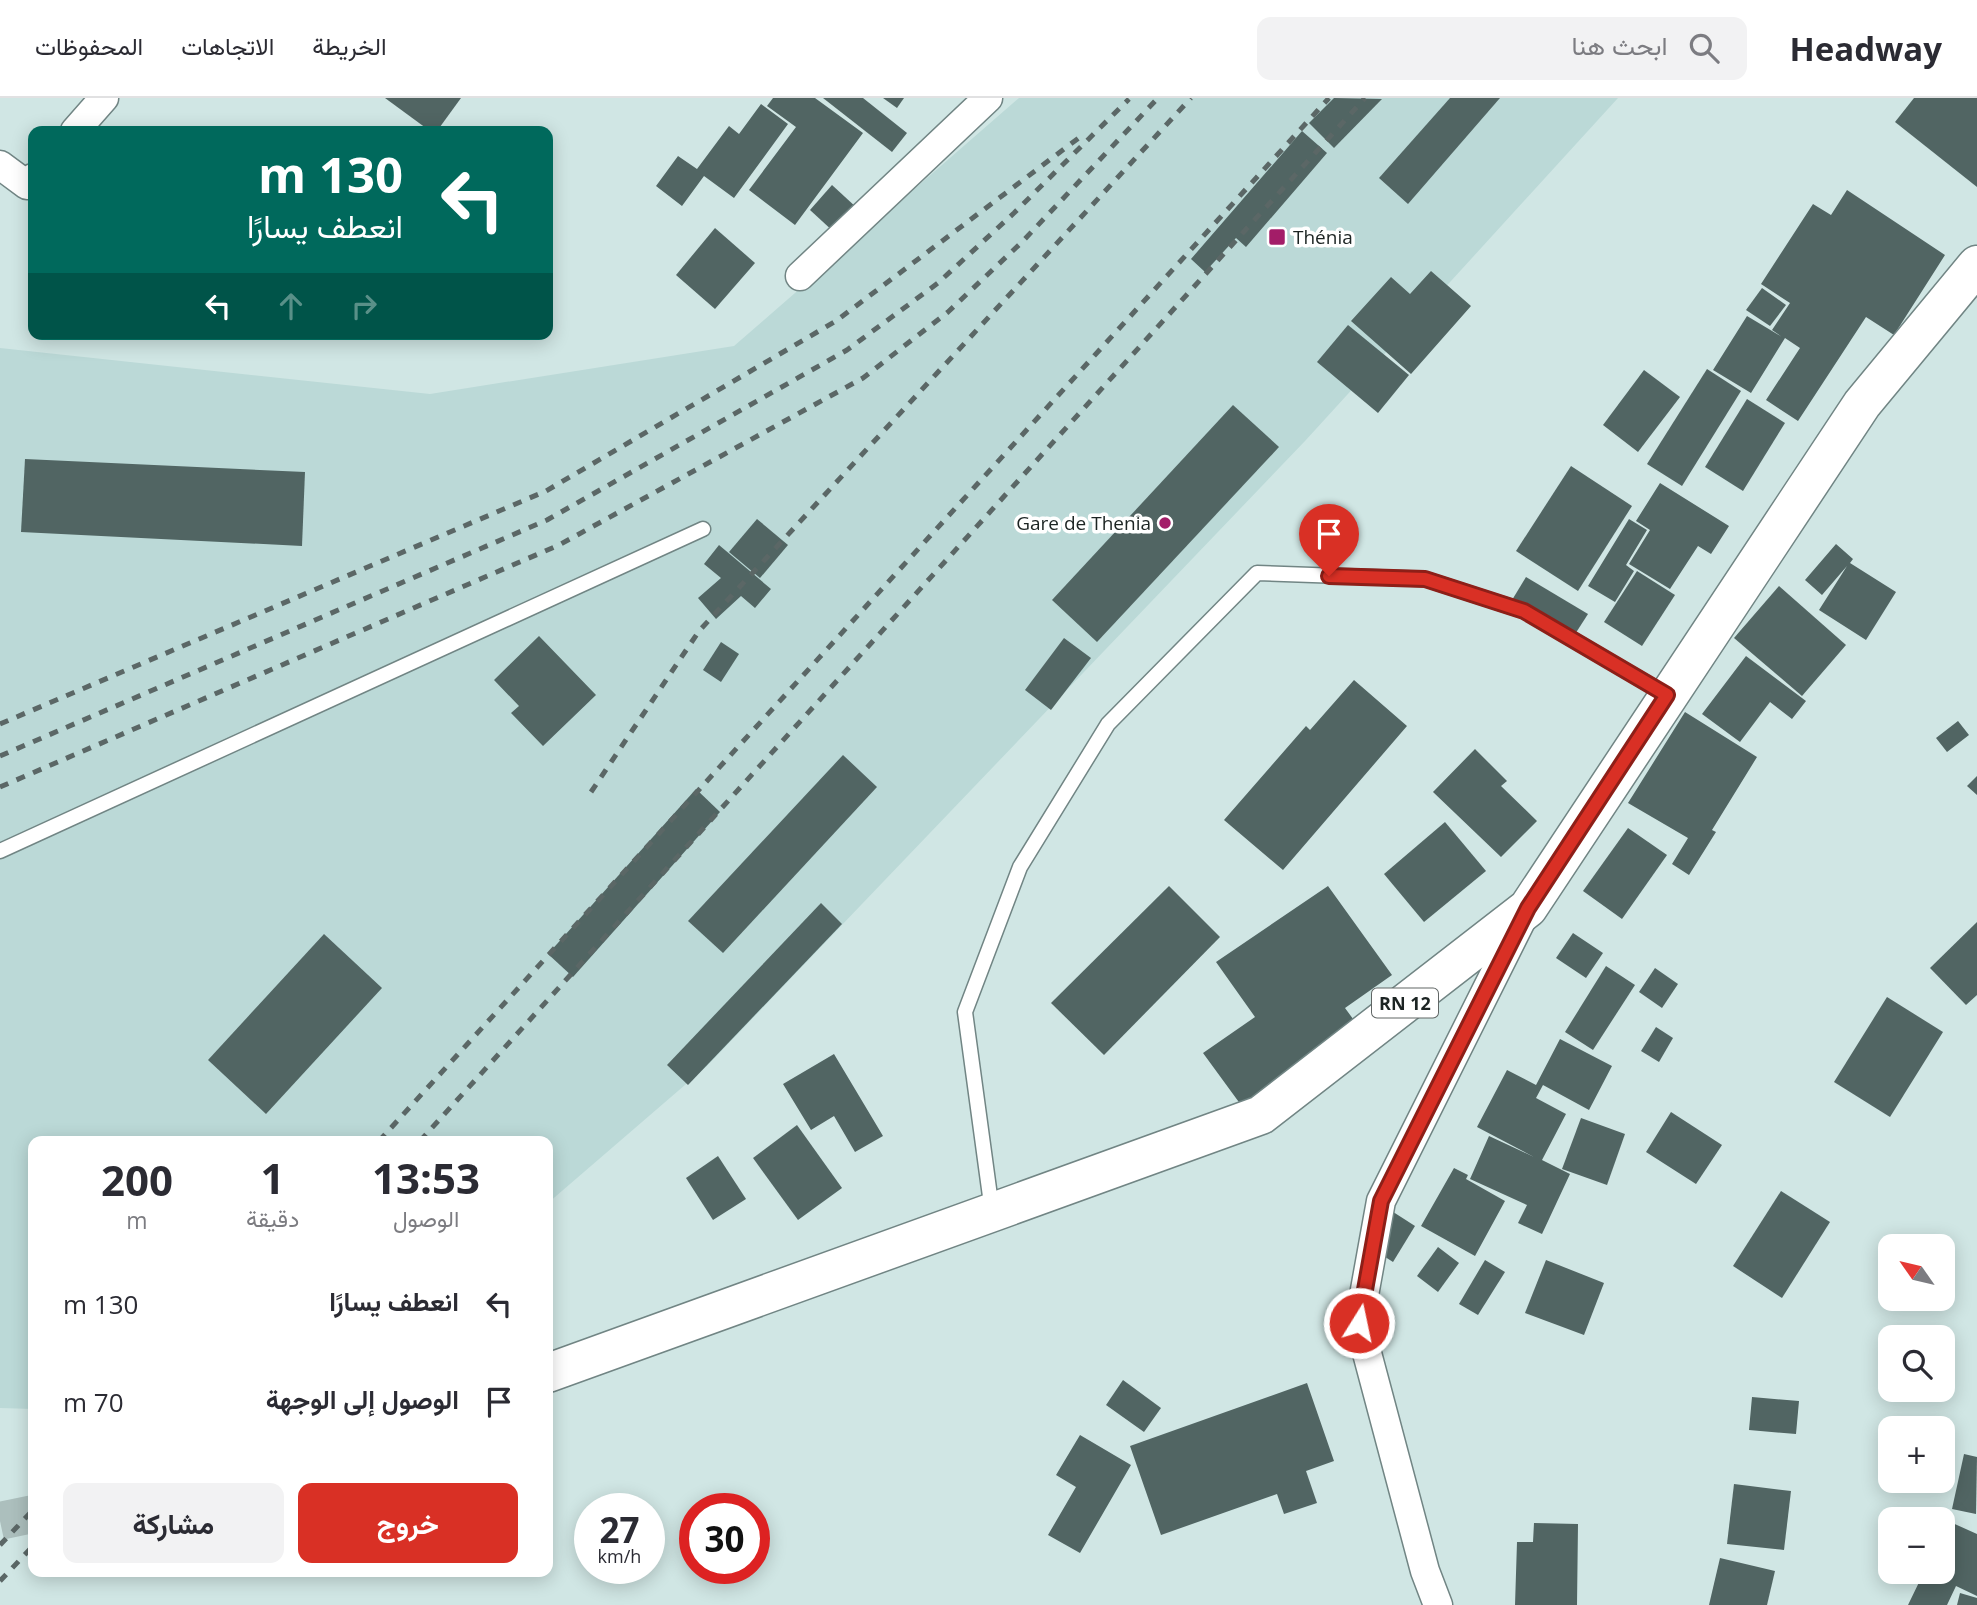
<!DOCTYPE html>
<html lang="ar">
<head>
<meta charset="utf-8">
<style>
  body { margin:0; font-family:"Open Sans",Vazirmatn,sans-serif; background:#f2f2f3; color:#2b2b33; direction:rtl; height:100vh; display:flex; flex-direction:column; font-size:26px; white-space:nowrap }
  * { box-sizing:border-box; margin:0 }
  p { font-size:23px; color:#7c7c81 }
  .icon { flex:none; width:38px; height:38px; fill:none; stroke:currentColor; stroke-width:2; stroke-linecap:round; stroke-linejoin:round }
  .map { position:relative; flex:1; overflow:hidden; direction:ltr }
  .side { position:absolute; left:28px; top:1038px; width:525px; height:441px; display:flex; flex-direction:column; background:#fff; border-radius:14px; box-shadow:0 4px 18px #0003; direction:rtl }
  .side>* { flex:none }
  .hud { position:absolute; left:28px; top:28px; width:525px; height:214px; border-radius:14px; box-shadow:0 4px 18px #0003; direction:rtl; background:#00695c; color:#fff; overflow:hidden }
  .needle { width:46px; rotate:304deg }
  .fabs { position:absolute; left:1878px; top:1136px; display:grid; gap:14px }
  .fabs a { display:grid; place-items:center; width:77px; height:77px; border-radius:14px; background:#fff; box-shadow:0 4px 18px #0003; font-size:35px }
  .speed { position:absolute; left:574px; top:1395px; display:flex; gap:14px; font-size:35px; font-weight:700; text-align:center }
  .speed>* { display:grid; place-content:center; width:91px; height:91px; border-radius:50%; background:#fff; box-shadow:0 4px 18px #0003; line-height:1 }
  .speed small { font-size:18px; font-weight:400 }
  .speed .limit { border:10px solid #d22; background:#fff; color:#111 }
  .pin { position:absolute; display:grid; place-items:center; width:60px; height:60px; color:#fff; margin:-72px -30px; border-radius:50% 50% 50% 0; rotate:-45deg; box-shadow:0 0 7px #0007 }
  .pin .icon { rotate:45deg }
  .me { position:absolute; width:77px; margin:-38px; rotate:10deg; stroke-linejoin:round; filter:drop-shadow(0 0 5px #0008) }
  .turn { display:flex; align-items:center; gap:24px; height:147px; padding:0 35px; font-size:32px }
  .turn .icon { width:91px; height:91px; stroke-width:2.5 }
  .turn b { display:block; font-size:49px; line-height:60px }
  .lanes { display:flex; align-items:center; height:66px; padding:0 35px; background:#0003; justify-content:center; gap:35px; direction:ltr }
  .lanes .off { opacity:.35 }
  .eta { display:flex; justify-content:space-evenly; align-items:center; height:119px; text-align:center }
  .eta b { font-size:42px; font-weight:700; line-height:49px }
  .button { display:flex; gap:14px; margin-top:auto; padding:14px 35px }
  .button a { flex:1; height:80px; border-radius:14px; background:#d93025; color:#fff; font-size:28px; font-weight:700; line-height:80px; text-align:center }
  .button a+a { background:#f2f2f3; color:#2b2b33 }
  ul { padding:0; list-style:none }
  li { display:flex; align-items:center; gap:21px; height:98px; padding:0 35px }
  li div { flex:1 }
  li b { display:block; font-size:26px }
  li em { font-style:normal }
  header { display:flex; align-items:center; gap:42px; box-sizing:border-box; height:98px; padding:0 35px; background:#fff; border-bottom:2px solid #e1e1e2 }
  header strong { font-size:33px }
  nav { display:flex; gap:38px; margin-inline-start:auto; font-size:24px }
  .search { width:490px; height:63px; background:#f2f2f3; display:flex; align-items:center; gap:18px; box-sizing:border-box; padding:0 24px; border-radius:14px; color:#7c7c81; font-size:26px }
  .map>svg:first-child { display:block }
  .built { fill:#bbd9d7 }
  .building { fill:#516563 }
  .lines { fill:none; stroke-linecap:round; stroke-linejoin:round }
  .primary-tunnel { stroke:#acbfbd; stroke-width:38; stroke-dasharray:38 19; stroke-linecap:butt }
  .service-casing { stroke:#718584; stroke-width:17 }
  .minor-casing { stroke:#718584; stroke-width:31 }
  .primary-casing { stroke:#718584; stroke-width:41 }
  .service { stroke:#fff; stroke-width:14 }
  .minor { stroke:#fff; stroke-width:28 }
  .primary { stroke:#fff; stroke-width:38 }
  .rail { stroke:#5b6766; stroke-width:5; stroke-dasharray:9 9; stroke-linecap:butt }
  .route-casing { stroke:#8d1f18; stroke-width:18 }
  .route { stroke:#d93025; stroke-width:12 }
  .poi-dot { fill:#a31d68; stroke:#fff; stroke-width:2.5 }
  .labels { text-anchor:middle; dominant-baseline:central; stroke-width:7; stroke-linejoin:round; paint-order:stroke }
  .shield { fill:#fff; stroke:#606665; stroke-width:2 }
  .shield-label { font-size:18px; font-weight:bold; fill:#1c2423 }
  .poi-label { font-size:19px; fill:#1c2423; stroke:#fff; text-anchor:start }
</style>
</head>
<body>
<header>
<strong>Headway</strong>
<div class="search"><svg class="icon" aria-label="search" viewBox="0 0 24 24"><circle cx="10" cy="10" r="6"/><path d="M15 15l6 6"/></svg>ابحث هنا</div>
<nav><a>الخريطة</a><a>الاتجاهات</a><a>المحفوظات</a></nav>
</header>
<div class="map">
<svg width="1977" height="1507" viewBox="0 0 1977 1507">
  <rect width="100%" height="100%" fill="#d0e6e4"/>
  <!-- built -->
  <polygon class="built" points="1019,0 1618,0 1305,343 707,968 548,1105 548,1043 33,1043 33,1311 0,1310 0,250 430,296 734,248"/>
  <!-- building -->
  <g class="building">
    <polygon points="385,0 461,0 437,33 430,33"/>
    <polygon points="773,0 815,0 863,35 795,127 749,92 796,29 767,8"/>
    <polygon points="823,0 863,0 907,35 892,54"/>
    <polygon points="883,0 904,0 897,10"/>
    <polygon points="1334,0 1382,1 1334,50 1309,25"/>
    <polygon points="1450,0 1500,0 1408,106 1379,80"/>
    <polygon points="1914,0 1977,0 1977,89 1895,24"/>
    <polygon points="761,6 788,26 734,100 704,78 682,108 656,88 678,58 697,71 729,28 739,36"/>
    <polygon points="1302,33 1327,55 1246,149 1236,140 1205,174 1191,161"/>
    <polygon points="832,87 857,110 835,135 810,112"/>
    <polygon points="1847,92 1945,157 1894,237 1866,219 1798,323 1766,302 1800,250 1785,240 1751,295 1713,272 1747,218 1782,239 1772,232 1790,205 1761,186 1813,106 1831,117"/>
    <polygon points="715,130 755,165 715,211 676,177"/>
    <polygon points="1431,173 1471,208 1411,276 1351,223 1391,179 1410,196"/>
    <polygon points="1762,190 1786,207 1770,228 1746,212"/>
    <polygon points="1348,227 1409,277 1378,315 1317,264"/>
    <polygon points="1707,271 1741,293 1682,388 1647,366"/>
    <polygon points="1644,272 1680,299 1638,354 1603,327"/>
    <polygon points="1747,301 1785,325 1743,393 1705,369"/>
    <polygon points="1233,307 1279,349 1097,544 1052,502"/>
    <polygon points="25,361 305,374 302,448 21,434"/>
    <polygon points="1571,368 1632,408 1578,493 1516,453"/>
    <polygon points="1660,385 1729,428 1711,456 1698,448 1670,491 1629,466 1650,432 1636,423"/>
    <polygon points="757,421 788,447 760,480 729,454"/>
    <polygon points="1629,421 1647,432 1626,467 1634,473 1615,504 1588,488"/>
    <polygon points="1836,446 1853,461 1850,465 1896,494 1866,542 1819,512 1847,468 1822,497 1805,482"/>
    <polygon points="719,447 771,491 755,510 741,498 716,521 698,500 721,480 704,466"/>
    <polygon points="1637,473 1675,497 1642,548 1604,524"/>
    <polygon points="1526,479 1588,516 1570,544 1509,507"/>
    <polygon points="1779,488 1846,547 1802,598 1734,540"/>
    <polygon points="539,538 596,597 543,648 511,615 519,608 494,582"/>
    <polygon points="1064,540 1091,560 1051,612 1025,592"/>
    <polygon points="721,544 739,556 721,584 703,572"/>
    <polygon points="1746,558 1806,603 1792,621 1770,604 1740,644 1702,616"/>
    <polygon points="1354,582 1407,628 1283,772 1224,722 1306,628 1310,632"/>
    <polygon points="1685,614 1757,659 1712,732 1716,734 1689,777 1672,766 1688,740 1628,705"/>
    <polygon points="1958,623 1969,637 1947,654 1936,640"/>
    <polygon points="1475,651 1507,683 1501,688 1537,723 1501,759 1433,694"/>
    <polygon points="843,657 877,689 723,855 688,823"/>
    <polygon points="1977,678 1977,697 1967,688"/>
    <polygon points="696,691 720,714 573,879 548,856"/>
    <polygon points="1445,724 1486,773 1424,824 1384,776"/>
    <polygon points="1628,730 1667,757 1622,821 1583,793"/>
    <polygon points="1169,788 1220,839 1104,957 1051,905"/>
    <polygon points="1328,788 1392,877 1345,910 1356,925 1241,1007 1203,955 1255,919 1216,864"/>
    <polygon points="821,805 842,826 688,987 667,967"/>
    <polygon points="1977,824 1977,897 1966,907 1930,870"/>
    <polygon points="1573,835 1603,855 1586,880 1556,860"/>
    <polygon points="324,836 382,890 266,1016 208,962"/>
    <polygon points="1606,868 1635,887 1593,952 1565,934"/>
    <polygon points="1655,870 1678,886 1662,910 1639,894"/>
    <polygon points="1887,899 1943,934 1890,1019 1834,984"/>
    <polygon points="1656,929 1673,940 1659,964 1641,953"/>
    <polygon points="1560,941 1612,968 1589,1012 1543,987 1536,1000 1566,1016 1542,1062 1570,1076 1542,1136 1518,1125 1527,1107 1470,1081 1489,1038 1534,1059 1477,1029 1507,972 1536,987"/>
    <polygon points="834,956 883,1038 855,1054 834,1018 811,1032 783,986"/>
    <polygon points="1671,1014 1722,1047 1696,1086 1646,1054"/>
    <polygon points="1581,1020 1625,1036 1607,1087 1562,1071"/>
    <polygon points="797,1027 842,1090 798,1122 753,1060"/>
    <polygon points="718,1058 746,1101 713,1122 686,1080"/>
    <polygon points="1454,1070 1468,1077 1466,1081 1505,1103 1475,1158 1421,1128"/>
    <polygon points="1781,1093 1830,1124 1782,1200 1733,1168"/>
    <polygon points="1387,1110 1415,1128 1393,1164 1365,1146"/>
    <polygon points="1438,1149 1459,1165 1438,1194 1417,1178"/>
    <polygon points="1485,1162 1505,1174 1478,1217 1459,1206"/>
    <polygon points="1546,1162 1604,1185 1584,1237 1525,1215"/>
    <polygon points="1123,1282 1161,1310 1144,1334 1106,1307"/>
    <polygon points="1307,1285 1334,1363 1306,1373 1317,1405 1284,1416 1277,1396 1161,1437 1130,1348"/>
    <polygon points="1752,1299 1799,1303 1796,1336 1749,1332"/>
    <polygon points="1080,1337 1131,1367 1080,1455 1048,1437 1076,1389 1056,1377"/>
    <polygon points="1964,1356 1977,1359 1976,1416 1952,1411"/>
    <polygon points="1734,1386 1791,1393 1784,1452 1727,1446"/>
    <polygon points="1948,1423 1977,1436 1977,1498 1956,1488 1947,1507 1908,1507 1924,1474 1942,1474 1942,1434"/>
    <polygon points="1534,1425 1578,1426 1577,1507 1515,1507 1517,1444 1533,1444"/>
    <polygon points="1720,1460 1775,1473 1767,1507 1709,1507"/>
    <polygon points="1960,1495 1977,1500 1977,1507 1957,1507"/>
  </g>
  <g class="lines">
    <!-- primary-tunnel -->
    <polyline class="primary-tunnel" points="0,1423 33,1416"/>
    <!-- service casing -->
    <g class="service-casing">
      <g id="service">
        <polyline points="0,753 703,431"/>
        <polyline points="992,1113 965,914 1020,769 1108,626 1257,475 1425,481 1524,513 1667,597"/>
      </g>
    </g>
    <!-- minor casing -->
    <g class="minor-casing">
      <g id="minor">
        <polyline points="75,33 104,0"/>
        <polyline points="0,67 27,87 33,80"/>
        <polyline points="800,178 988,0"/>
        <polyline points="1438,1507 1425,1473 1359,1225 1381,1103 1525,815"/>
      </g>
    </g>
    <!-- primary casing -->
    <g class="primary-casing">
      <polyline id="primary" points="548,1275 1261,1017 1528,810 1862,306 1977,167"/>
    </g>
    <!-- service -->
    <use href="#service" class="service"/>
    <!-- minor -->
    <use href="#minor" class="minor"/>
    <!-- primary -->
    <use href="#primary" class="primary"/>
    <!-- rail -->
    <g class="rail">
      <polyline points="0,626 546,393 836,223 1080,39"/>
      <polyline points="0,658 547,422 847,252 938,185 1014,115 1129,1"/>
      <polyline points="0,689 559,447 863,280 948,214 1022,144 1158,0"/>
      <polyline points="591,694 699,533 1191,0"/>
      <polyline points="379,1043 1329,0"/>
      <polyline points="420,1043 1365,0"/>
      <polyline points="0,1447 33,1412"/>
      <polyline points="0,1483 33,1448"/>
    </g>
  </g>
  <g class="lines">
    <!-- route casing -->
    <g class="route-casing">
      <polyline id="route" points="1329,478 1425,481 1524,513 1667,597 1528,810 1381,1103 1359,1225"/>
    </g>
    <!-- route -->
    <use href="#route" class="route"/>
  </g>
  <!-- markers -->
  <g class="poi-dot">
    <rect x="1268" y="130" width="18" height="18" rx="3.5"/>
    <circle cx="1165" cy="425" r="7"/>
  </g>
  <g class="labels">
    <!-- shield labels -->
    <rect class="shield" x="1372" y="890.5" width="66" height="29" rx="5"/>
    <g class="shield-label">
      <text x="1405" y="905">RN 12</text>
    </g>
    <!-- poi labels -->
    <g class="poi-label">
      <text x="1293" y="139">Thénia</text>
      <text x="1151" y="425" text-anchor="end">Gare de Thenia</text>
    </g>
  </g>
</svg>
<div class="fabs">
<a><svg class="needle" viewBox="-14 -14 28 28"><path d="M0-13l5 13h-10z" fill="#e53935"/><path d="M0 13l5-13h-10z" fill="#7c7c81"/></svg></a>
<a><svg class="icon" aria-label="search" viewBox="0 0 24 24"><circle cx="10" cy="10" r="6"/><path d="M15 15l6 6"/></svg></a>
<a>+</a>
<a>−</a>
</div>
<div class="speed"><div>27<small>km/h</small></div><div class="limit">30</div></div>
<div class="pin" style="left:1329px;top:478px;background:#d93025"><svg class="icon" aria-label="arrive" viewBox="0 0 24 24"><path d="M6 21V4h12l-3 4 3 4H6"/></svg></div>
<svg class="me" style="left:1359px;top:1225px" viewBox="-20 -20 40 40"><circle r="17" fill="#d93025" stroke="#fff" stroke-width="3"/><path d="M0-11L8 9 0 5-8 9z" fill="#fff"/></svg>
<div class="hud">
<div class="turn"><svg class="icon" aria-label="left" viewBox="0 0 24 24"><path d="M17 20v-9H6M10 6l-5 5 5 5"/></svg><div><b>130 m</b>انعطف يسارًا</div></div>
<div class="lanes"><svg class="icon" aria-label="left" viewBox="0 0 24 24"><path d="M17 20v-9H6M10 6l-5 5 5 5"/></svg><svg class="icon off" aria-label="ahead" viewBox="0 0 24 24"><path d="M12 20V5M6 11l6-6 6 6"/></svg><svg class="icon off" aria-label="right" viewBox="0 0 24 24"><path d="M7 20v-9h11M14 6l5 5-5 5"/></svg></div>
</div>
<section class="side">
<div class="eta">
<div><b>13:53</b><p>الوصول</p></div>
<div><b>1</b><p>دقيقة</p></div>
<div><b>200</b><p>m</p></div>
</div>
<ul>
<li><svg class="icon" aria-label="left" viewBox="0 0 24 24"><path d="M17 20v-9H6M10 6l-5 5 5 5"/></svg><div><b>انعطف يسارًا</b></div><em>130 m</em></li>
<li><svg class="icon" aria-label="arrive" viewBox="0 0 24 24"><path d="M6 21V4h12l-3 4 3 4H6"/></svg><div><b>الوصول إلى الوجهة</b></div><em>70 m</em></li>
</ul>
<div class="button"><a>خروج</a><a>مشاركة</a></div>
</section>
</div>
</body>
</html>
